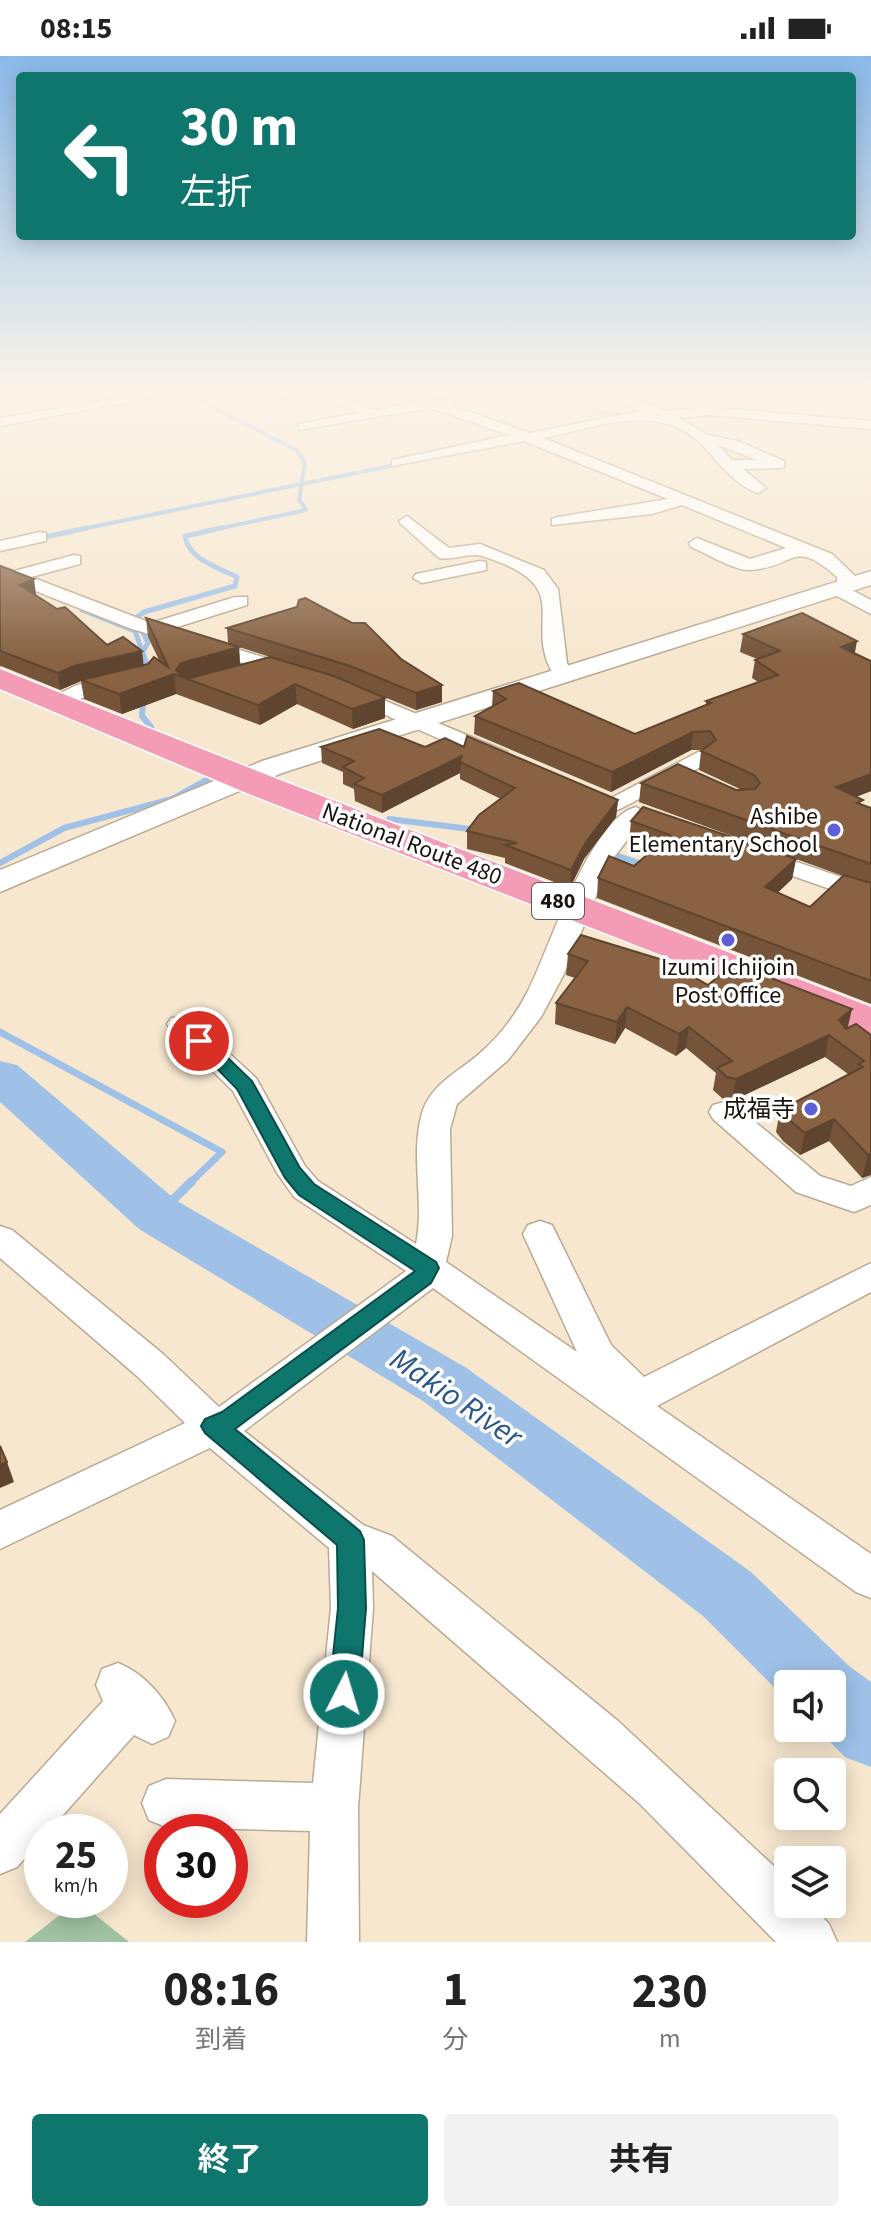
<!DOCTYPE html>
<html lang="ja">
<head>
<meta charset="utf-8">
<style>
  body { margin:0; font-family:"Source Sans 3","Noto Sans JP",sans-serif; background:#f2f2f2; color:#222; height:100vh; display:flex; flex-direction:column; font-size:30px; white-space:nowrap }
  * { box-sizing:border-box; margin:0 }
  p { font-size:26px; color:#767676 }
  .icon { flex:none; width:44px; height:44px; fill:none; stroke:currentColor; stroke-width:2; stroke-linecap:round; stroke-linejoin:round }
  .map { position:relative; height:1886px; overflow:hidden }
  .details { display:flex; flex-direction:column; background:#fff; flex:1 }
  .details>* { flex:none }
  .banner { position:absolute; left:16px; top:16px; width:840px; height:168px; border-radius:8px; box-shadow:0 4px 20px #0003; background:#0f766e; color:#fff; overflow:hidden }
  .tools { position:absolute; left:774px; top:1614px; display:grid; gap:16px }
  .tools a { display:grid; place-items:center; width:72px; height:72px; border-radius:8px; background:#fff; box-shadow:0 4px 20px #0003; font-size:40px }
  .speed { position:absolute; left:24px; top:1758px; display:flex; gap:16px; font-size:40px; font-weight:700; text-align:center }
  .speed>* { display:grid; place-content:center; width:104px; height:104px; border-radius:50%; background:#fff; box-shadow:0 4px 20px #0003; line-height:1 }
  .speed small { font-size:20px; font-weight:400 }
  .speed .limit { border:12px solid #d22; background:#fff; color:#111 }
  .pin { position:absolute; display:grid; place-items:center; width:68px; height:68px; color:#fff; margin:-34px; border:4px solid #fff; border-radius:50%; box-shadow:0 2px 8px #0007 }
  .me { position:absolute; width:88px; margin:-44px; rotate:5deg; stroke-linejoin:round; filter:drop-shadow(0 0 6px #0008) }
  .turn { display:flex; align-items:center; gap:28px; height:168px; padding:0 32px; font-size:36px }
  .turn .icon { width:104px; height:104px; stroke-width:2.5 }
  .turn b { display:block; font-size:56px; line-height:68px }
  .eta { display:flex; justify-content:space-evenly; align-items:center; height:136px; text-align:center }
  .eta b { font-size:48px; font-weight:700; line-height:56px }
  .button { display:flex; gap:16px; margin-top:auto; padding:16px 32px }
  .button a { flex:1; height:92px; border-radius:8px; background:#0f766e; color:#fff; font-size:32px; font-weight:700; line-height:92px; text-align:center }
  .button a+a { background:#f2f2f2; color:#222 }
  .status { display:flex; justify-content:space-between; align-items:center; height:56px; padding:0 40px; background:#fff; direction:ltr }
  .status svg { height:22px; fill:currentColor }
  .map>svg:first-child { display:block }
  .green { fill:#a0c2a2 }
  .lines { fill:none; stroke-linecap:round; stroke-linejoin:round }
  .stream-far4 { stroke:#9fc1e8; stroke-width:4 }
  .stream-far3 { stroke:#9fc1e8; stroke-width:5 }
  .stream-far2 { stroke:#9fc1e8; stroke-width:6 }
  .stream-far1 { stroke:#9fc1e8; stroke-width:7 }
  .stream { stroke:#9fc1e8; stroke-width:9 }
  .river { fill:#9fc1e8; fill-rule:evenodd }
  .minor-casing { stroke:#b9aa93; stroke-width:3 }
  .tertiary-casing { stroke:#b9aa93; stroke-width:3 }
  .trunk-casing { stroke:#fff; stroke-width:3 }
  .minor { fill:#fff; fill-rule:evenodd }
  .tertiary { fill:#fff; fill-rule:evenodd }
  .trunk { fill:#f49cb6; fill-rule:evenodd }
  .wall { fill:#75543a; fill-rule:evenodd }
  .shaded-wall { fill:#5f452f }
  .building { fill:#886243; stroke:#5f452f; stroke-width:2 }
  .route { fill:#0f766e; stroke:#0a4d48; stroke-width:2 }
  .poi-dot { fill:#5e5fd7; stroke:#fff; stroke-width:3 }
  .labels { text-anchor:middle; dominant-baseline:central; stroke-width:7; stroke-linejoin:round; paint-order:stroke }
  .shield { fill:#fff; stroke:#5e5a54; stroke-width:2 }
  .shield-label { font-size:22px; font-weight:bold; fill:#19130b }
  .poi-label { font-size:24px; fill:#19130b; stroke:#fff; text-anchor:end }
  .street-label { font-size:24px; fill:#19130b; stroke:#fff }
  .near-water-label { font-size:32px; font-style:italic; fill:#295789; stroke:#fff }
</style>
</head>
<body>
<div class="status"><b>08:15</b><svg viewBox="0 0 49 12"><path d="M0 12V9h3v3zM5 12V6h3v6zM10 12V3h3v9zM15 12V0h3v12zM26 1h20v11H26zM47 4h2v5h-2z"/></svg></div>
<div class="map">
<svg width="871" height="1886" viewBox="0 0 871 1886">
  <rect width="100%" height="100%" fill="#f7e7cf"/>
  <!-- green -->
  <polygon class="green" points="78,1845 129,1886 25,1886"/>
  <g class="lines">
    <!-- stream-far4 -->
    <g class="stream-far4">
      <polyline points="189,338 296,394 305,406 302,425"/>
      <polyline points="558,338 602,356 631,360"/>
      <polyline points="77,474 400,408"/>
      <polyline points="212,474 302,455 306,453 299,444 301,432"/>
    </g>
    <!-- stream-far3 -->
    <g class="stream-far3">
      <polyline points="40,482 87,472"/>
      <polyline points="82,554 135,575 149,614"/>
      <path d="M135 563 144 556 235 530 237 521C219 512 188 503 185 480L221 472"/>
      <polyline points="142,574 148,587 143,595"/>
    </g>
    <!-- stream-far2 -->
    <g class="stream-far2">
      <polyline points="143,646 142,660 151,671"/>
      <polyline points="389,763 478,774"/>
      <polyline points="612,798 645,809"/>
      <polyline points="0,807 64,772 172,743 208,723"/>
    </g>
    <!-- stream-far1 -->
    <polyline class="stream-far1" points="0,976 222,1096 190,1127"/>
    <!-- stream -->
    <polyline class="stream" points="158,1159 192,1125"/>
    <!-- river -->
    <polygon class="river" points="0,1005 17,1009 177,1145 465,1311 751,1516 849,1610 871,1626 871,1711 845,1701 816,1672 832,1672 832,1628 788,1628 788,1645 703,1560 423,1345 139,1173 0,1046"/>
    <!-- minor casing -->
    <g class="minor-casing">
      <g id="minor">
        <polygon points="144,338 172,338 0,370 0,362"/>
        <polygon points="302,338 283,343 276,339 277,338"/>
        <path d="M320 338H336L373 354 417 346 400 338C413 338 425 344 438 344 455 344 472 338 489 338L451 349 529 377 641 355 628 349 625 338H637L639 344 665 355 708 351 871 365V373L708 359 679 362 708 379 738 385 784 405V411L779 412 743 413 766 432 758 437C738 431 719 408 706 393 661 343 601 371 543 382L832 498 855 520 852 534 871 544V558L837 540V521C792 481 796 511 751 514 733 515 707 497 691 491L689 487 697 482 750 503 786 492 682 449 652 458 552 469V463L558 461 668 443 524 385 392 410V404L509 379 430 352 299 374V368L357 357ZM718 389 757 404H732Z"/>
        <path d="M407 460 449 492 480 488 544 514 558 533 567 607 573 619 570 623H556C518 565 583 532 482 500 468 496 453 505 439 502L401 468 399 465Z"/>
        <polygon points="40,476 46,477 46,485 0,495 0,485"/>
        <polygon points="74,499 80,500 80,508 31,521 151,567 235,541 247,541 247,549 171,573 299,612 302,616 299,620 285,620 129,572 0,521 0,510 14,515"/>
        <polygon points="480,505 486,506 486,514 422,527 413,522 416,518"/>
        <polygon points="119,619 126,621 129,625 126,629 56,650 46,644 77,629"/>
        <polygon points="350,630 507,696 510,701 499,708 491,706 343,640 340,636"/>
        <polygon points="700,695 711,702 708,707 620,753 612,755 600,748"/>
        <path d="M636 751 648 758 610 806 564 918 541 961 508 1004 457 1048 450 1073 452 1180 446 1206 577 1296 523 1178 528 1169 540 1165 552 1169 611 1289 644 1321 871 1207V1236L657 1350 871 1498V1542L856 1536 433 1232 244 1375 363 1469 392 1480 618 1665 779 1815 788 1824V1848H810L829 1868 837 1886H776L639 1747 372 1515 373 1552 358 1752 359 1886H307L310 1775 166 1771 149 1764 142 1747 149 1730 166 1723 313 1727 331 1552 329 1492 210 1392 0 1493V1454L185 1367 137 1320 0 1202V1170L12 1174 163 1298 219 1351 406 1215 294 1141 277 1117 233 1035 171 974 167 968 171 962H191L256 1022 305 1110 318 1125 416 1188C425 1143 409 1098 423 1054 433 1027 458 1016 478 999 498 982 515 960 527 937 549 895 589 763 636 751Z"/>
        <polygon points="758,793 871,831 871,847 749,805 746,800"/>
        <polygon points="724,1046 735,1049 820,1120 851,1130 871,1121 871,1149 854,1156 796,1136 713,1063 709,1056 713,1049"/>
        <path d="M118 1607C143 1617 164 1640 175 1665L168 1681 152 1688 134 1679 48 1776H42V1783L17 1811 0 1818V1758L103 1645 96 1629 102 1613Z"/>
      </g>
    </g>
    <!-- tertiary casing -->
    <g class="tertiary-casing">
      <polygon id="tertiary" points="871,515 871,529 282,717 0,836 0,814 262,705"/>
    </g>
    <!-- trunk casing -->
    <g class="trunk-casing">
      <polygon id="trunk" points="0,613 275,722 871,951 871,981 249,738 0,633"/>
    </g>
    <!-- minor -->
    <use href="#minor" class="minor"/>
    <!-- tertiary -->
    <use href="#tertiary" class="tertiary"/>
    <!-- trunk -->
    <use href="#trunk" class="trunk"/>
  </g>
  <!-- wall -->
  <g class="wall">
    <path d="M0 510 36 539H35L107 589 144 609 159 604 148 581 146 562 228 588 227 572 401 603 442 629V646L416 654 340 623 385 642V662L353 673 297 648 260 669 176 638 122 658 84 643 81 625 60 634 1 610 0 611ZM239 591 270 601 240 609Z"/>
    <path d="M743 578 855 597 871 605V735L856 741 862 749 871 751V948L597 842 598 822 634 810 653 793 629 785 631 765 784 799 639 746 641 727 742 734 699 714 701 695 703 694H691L611 736 474 678 475 660 492 650 493 635 635 678 706 649V645L758 626 752 622 755 604 757 603 740 596ZM796 803 843 820 810 851 777 837 792 823Z"/>
    <polygon points="321,691 464,691 618,744 616,761 584,803 570,832 505,807 505,802 467,793 467,775 501,743 460,723 460,717 382,757 355,745 354,733 343,728 343,716 322,707"/>
    <polygon points="568,898 708,929 871,979 871,1119 862,1122 829,1085 800,1099 783,1085 776,1076 780,1054 848,1018 825,1001 732,1045 723,1043 713,1034 716,1017 686,992 676,1000 625,972 615,988 555,968 556,947 575,922 566,919"/>
  </g>
  <!-- shaded-wall -->
  <g class="shaded-wall">
    <polygon points="34,523 36,539 23,545 20,529"/>
    <polygon points="857,585 854,602 841,591"/>
    <polygon points="239,591 240,610 190,624 176,619 176,614 181,607"/>
    <polygon points="142,595 144,611 81,624 81,625 60,634 58,617 74,610"/>
    <polygon points="174,618 176,638 122,658 119,638"/>
    <polygon points="295,628 297,648 260,669 258,649"/>
    <polygon points="442,629 442,646 416,654 416,637"/>
    <polygon points="385,642 385,662 353,673 352,653"/>
    <polygon points="693,676 691,694 611,736 612,716"/>
    <polygon points="462,700 460,717 382,757 382,739"/>
    <polygon points="871,718 871,735 832,750 836,731"/>
    <polygon points="618,744 616,761 584,803 570,832 571,814 586,786"/>
    <polygon points="796,803 792,823 762,852 765,831"/>
    <polygon points="627,951 625,972 615,988 617,966"/>
    <polygon points="852,953 847,975 839,964"/>
    <polygon points="689,971 686,992 676,1000 679,978"/>
    <polygon points="829,979 825,1001 732,1045 736,1023"/>
    <polygon points="834,1063 829,1085 800,1099 805,1077"/>
    <polygon points="871,1098 871,1119 862,1122 868,1099"/>
    <polygon points="7,1406 14,1426 0,1432 0,1409"/>
  </g>
  <!-- building -->
  <g class="building">
    <polygon points="0,510 34,523 20,529 57,553 65,551 107,589 123,581 142,595 74,610 58,617 0,595"/>
    <polygon points="305,542 352,567 365,567 401,603 442,629 416,637 350,610 227,572 297,551 299,544"/>
    <polygon points="802,557 857,585 841,591 871,605 871,718 836,731 863,744 857,747 871,752 871,808 641,727 678,708 736,734 755,733 760,727 754,719 701,695 716,684 710,675 693,676 612,716 475,660 506,643 493,635 519,627 635,678 711,647 706,645 778,619 755,604 780,595 743,578"/>
    <polygon points="146,562 239,591 181,607 176,614 181,620 190,622 270,601 334,620 385,642 352,653 295,628 258,649 174,618 119,638 81,624 148,608 154,601 168,611"/>
    <polygon points="379,673 425,691 445,682 464,691 467,680 618,744 586,786 571,814 505,789 517,787 467,775 479,759 515,732 460,706 462,700 382,739 354,728 364,722 343,711 354,705 321,691"/>
    <polygon points="643,751 796,803 765,831 810,851 844,819 871,827 871,925 598,822 609,800 634,810 670,779 631,765"/>
    <polygon points="581,879 666,905 708,929 734,908 852,953 839,964 846,973 856,968 871,979 871,1098 868,1099 834,1063 805,1077 788,1063 780,1054 863,1011 859,1008 864,1005 829,979 736,1023 727,1021 717,1012 732,1005 689,971 679,978 627,951 617,966 556,947 588,905 568,898"/>
    <polygon points="0,1390 7,1406 0,1409"/>
  </g>
  <!-- sky -->
  <linearGradient id="sky" x2="0" y2="1"><stop stop-color="#8bb9e8"/><stop offset="0.56" stop-color="#fbf4e9"/><stop offset="1" stop-color="#fbf4e9" stop-opacity="0"/></linearGradient>
  <rect width="871" height="602" fill="url(#sky)"/>
  <!-- route -->
  <polygon class="route" points="199,979 206,981 252,1025 300,1112 314,1128 436,1206 439,1212 431,1227 235,1373 360,1475 364,1484 366,1552 359,1638 354,1648 344,1652 334,1648 329,1638 338,1552 337,1489 205,1377 201,1370 205,1363 222,1356 415,1215 299,1139 285,1122 237,1033 190,985"/>
  <!-- markers -->
  <g class="poi-dot">
    <circle cx="834" cy="774" r="8"/>
    <circle cx="728" cy="884" r="8"/>
    <circle cx="811" cy="1053" r="8"/>
  </g>
  <g class="labels">
    <!-- shield labels -->
    <rect class="shield" x="532" y="827" width="52" height="36" rx="6"/>
    <g class="shield-label">
      <text x="558" y="845">480</text>
    </g>
    <!-- poi labels -->
    <g class="poi-label">
      <text x="818" y="760">Ashibe<tspan x="818" dy="28">Elementary School</tspan></text>
      <text x="728" y="911" text-anchor="middle">Izumi Ichijoin<tspan x="728" dy="28">Post Office</tspan></text>
      <text x="795" y="1053">成福寺</text>
    </g>
    <!-- street labels -->
    <g class="street-label">
      <text transform="translate(412 788) rotate(21)">National Route 480</text>
    </g>
    <!-- near-water labels -->
    <g class="near-water-label">
      <text transform="translate(456 1342) rotate(34)">Makio River</text>
    </g>
  </g>
</svg>
<div class="tools">
<a><svg class="icon" aria-label="sound" viewBox="0 0 24 24"><path d="M4 9h4l5-4v14l-5-4H4zM17 9q2 3 0 6"/></svg></a>
<a><svg class="icon" aria-label="search" viewBox="0 0 24 24"><circle cx="10" cy="10" r="6"/><path d="M15 15l6 6"/></svg></a>
<a><svg class="icon" aria-label="layers" viewBox="0 0 24 24"><path d="M12 4l9 5-9 5-9-5zM3 14l9 5 9-5"/></svg></a>
</div>
<div class="speed"><div>25<small>km/h</small></div><div class="limit">30</div></div>
<div class="pin" style="left:199px;top:985px;background:#d93025"><svg class="icon" aria-label="arrive" viewBox="0 0 24 24"><path d="M6 21V4h12l-3 4 3 4H6"/></svg></div>
<svg class="me" style="left:344px;top:1638px" viewBox="-20 -20 40 40"><circle r="17" fill="#0f766e" stroke="#fff" stroke-width="3"/><path d="M0-11L8 9 0 5-8 9z" fill="#fff"/></svg>
<div class="banner">
<div class="turn"><svg class="icon" aria-label="left" viewBox="0 0 24 24"><path d="M17 20v-9H6M10 6l-5 5 5 5"/></svg><div><b>30 m</b>左折</div></div>
</div>
</div>
<section class="details">
<div class="eta">
<div><b>08:16</b><p>到着</p></div>
<div><b>1</b><p>分</p></div>
<div><b>230</b><p>m</p></div>
</div>
<div class="button"><a>終了</a><a>共有</a></div>
</section>
</body>
</html>
